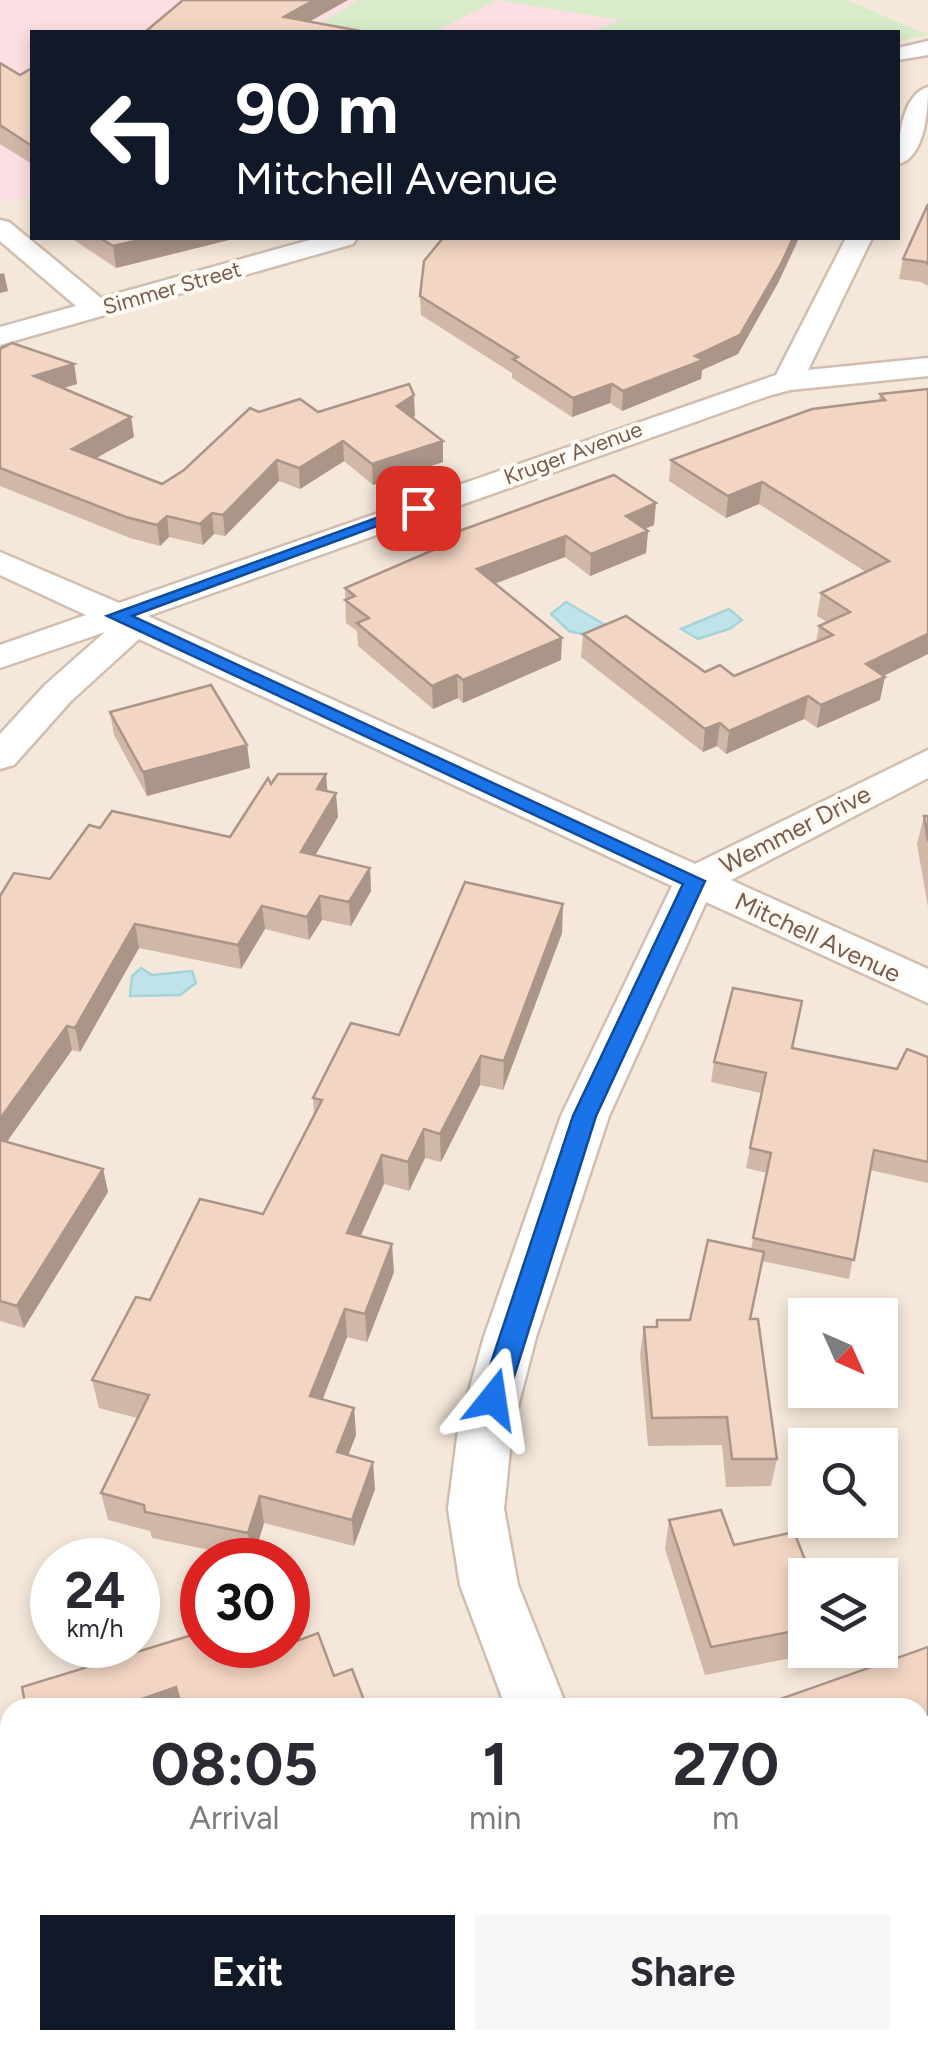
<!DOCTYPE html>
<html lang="en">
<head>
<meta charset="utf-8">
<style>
  body { margin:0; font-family:Figtree,sans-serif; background:#f7f7f7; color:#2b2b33; height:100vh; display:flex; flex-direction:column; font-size:38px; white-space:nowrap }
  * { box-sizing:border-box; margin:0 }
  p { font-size:32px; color:#7c7c81 }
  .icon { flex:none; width:55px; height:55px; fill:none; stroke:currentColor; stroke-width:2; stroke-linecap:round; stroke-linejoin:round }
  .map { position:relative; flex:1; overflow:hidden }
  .drawer { position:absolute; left:0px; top:1698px; width:930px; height:352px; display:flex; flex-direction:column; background:#fff; border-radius:30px 30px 0 0; box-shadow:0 5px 15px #0003 }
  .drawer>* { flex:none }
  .top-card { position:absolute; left:30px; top:30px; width:870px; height:210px; border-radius:0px; box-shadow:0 5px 15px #0003; background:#111827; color:#fff; overflow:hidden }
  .needle { width:65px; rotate:135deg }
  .controls { position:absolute; left:788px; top:1298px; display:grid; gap:20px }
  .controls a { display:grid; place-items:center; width:110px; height:110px; border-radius:0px; background:#fff; box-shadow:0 5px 15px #0003; font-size:50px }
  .speed { position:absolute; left:30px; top:1538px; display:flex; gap:20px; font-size:50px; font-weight:700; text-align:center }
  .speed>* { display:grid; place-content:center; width:130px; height:130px; border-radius:50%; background:#fff; box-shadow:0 5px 15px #0003; line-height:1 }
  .speed small { font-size:25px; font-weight:400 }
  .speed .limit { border:15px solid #d22; background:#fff; color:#111 }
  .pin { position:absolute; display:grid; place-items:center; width:85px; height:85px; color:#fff; margin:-42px; border-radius:20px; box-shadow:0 5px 15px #0006 }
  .me { position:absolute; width:110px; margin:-55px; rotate:15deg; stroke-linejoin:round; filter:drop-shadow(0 0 8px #0008) }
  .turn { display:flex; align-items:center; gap:35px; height:210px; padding:0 40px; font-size:45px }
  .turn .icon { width:130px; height:130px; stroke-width:2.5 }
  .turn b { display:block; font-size:70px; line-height:85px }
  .eta { display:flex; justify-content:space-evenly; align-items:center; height:170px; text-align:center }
  .eta b { font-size:60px; font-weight:700; line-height:70px }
  .button { display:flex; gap:20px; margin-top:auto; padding:20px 40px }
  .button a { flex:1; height:115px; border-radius:0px; background:#111827; color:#fff; font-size:40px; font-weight:700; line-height:115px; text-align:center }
  .button a+a { background:#f7f7f7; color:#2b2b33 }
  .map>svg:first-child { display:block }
  .residential { fill:#f5e8da; fill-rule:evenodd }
  .medical { fill:#fbdfe3 }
  .green { fill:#d8ecc9 }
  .water { fill:#bfe3e8; stroke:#a5d3da; stroke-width:2.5 }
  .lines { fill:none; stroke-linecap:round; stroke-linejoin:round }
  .street-casing { stroke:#d1beb0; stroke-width:5 }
  .street { fill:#fff; fill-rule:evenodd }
  .wall { fill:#d1b7a8 }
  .shaded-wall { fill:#aa9588 }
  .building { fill:#f3d5c3; stroke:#aa9588; stroke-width:2.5 }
  .route { fill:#1a73e8; stroke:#114b97; stroke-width:2.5 }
  .labels { text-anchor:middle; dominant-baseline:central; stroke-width:8; stroke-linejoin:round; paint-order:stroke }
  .far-street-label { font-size:22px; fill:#7a5c4d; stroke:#fffaf3 }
  .street-label { font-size:25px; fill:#7a5c4d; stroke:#fffaf3 }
</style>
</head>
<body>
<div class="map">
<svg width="928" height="2049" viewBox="0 0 928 2049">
  <rect width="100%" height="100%" fill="#fdf6ec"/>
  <!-- residential -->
  <path class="residential" d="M0 0H928V2049H0ZM32 32H898V238H32ZM805 1315H880V1390H805ZM805 1445H880V1520H805ZM52 1560H138V1645H52ZM202 1560H288V1645H202ZM805 1575H880V1650H805ZM10 1708H920V2040H10Z"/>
  <!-- medical -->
  <polygon class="medical" points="0,0 847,0 928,35 898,41 898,32 32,32 32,197 7,201 0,196"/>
  <!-- green -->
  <polygon class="green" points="358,0 847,0 928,35 898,41 898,32 592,32 621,20 497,0 434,32 306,32"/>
  <!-- water -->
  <g class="water">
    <polygon points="566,602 605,625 591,636 569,631 551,614"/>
    <polygon points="729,609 742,620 729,629 698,639 681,629"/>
    <polygon points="141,968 152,975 192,971 196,983 180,995 130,996 132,976"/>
  </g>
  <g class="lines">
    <!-- street casing -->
    <g class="street-casing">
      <g id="street">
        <polygon points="928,41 928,55 898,60 898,48"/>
        <path d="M928 87C928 110 925 158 898 164 898 141 901 95 928 87Z"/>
        <polygon points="0,220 9,222 101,298 317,238 357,238 353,244 0,345 0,327 76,306 0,241"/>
        <polygon points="846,238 872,238 808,370 928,358 928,376 790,390 768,396 148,616 695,864 928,750 928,778 731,880 928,969 928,1003 706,902 609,1116 536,1337 512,1430 504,1509 518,1585 567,1708 506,1708 460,1585 448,1509 458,1430 484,1337 561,1116 672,886 139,639 71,701 14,765 0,769 0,734 45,685 105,632 0,668 0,645 86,615 0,575 0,552 119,603 776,375"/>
        <polygon points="637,2040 707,2040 711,2049 641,2049"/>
      </g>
    </g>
    <!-- street -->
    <use href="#street" class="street"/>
  </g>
  <!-- wall -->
  <g class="wall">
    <polygon points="0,63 20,75 32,68 32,164 0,144"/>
    <polygon points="928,204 928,286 921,282 899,279 903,259"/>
    <polygon points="71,238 237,238 116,268"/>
    <polygon points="443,238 799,238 778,283 738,354 702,370 701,379 622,411 610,403 572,417 512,378 512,373 421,315 420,296"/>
    <polygon points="0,349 74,364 77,384 63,388 131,417 134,437 96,458 162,484 184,470 259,412 415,416 412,417 443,462 373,485 344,461 300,489 279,481 225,536 214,534 203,545 169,537 160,546 130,538 0,486"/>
    <polygon points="928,389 928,654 884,676 880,700 817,728 804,719 726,754 717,746 703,752 581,657 583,634 705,672 734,676 816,642 819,626 827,622 817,616 821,593 866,572 759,504 726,518 669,481 671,460 879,401 880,394"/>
    <polygon points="654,525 645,529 648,531 646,553 590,576 565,557 495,584 561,660 463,703 458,698 433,709 358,646 357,631 346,623 345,588 437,549 437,539"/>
    <polygon points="110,712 247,745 250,768 147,796 114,735"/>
    <polygon points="271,784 327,791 338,817 315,855 370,868 371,891 351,926 322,920 309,940 265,929 241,969 139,948 80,1052 72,1050 7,1142 103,1169 108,1192 24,1328 0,1321 0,896 50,879 100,828 230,837"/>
    <polygon points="924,816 928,816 928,907 917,844"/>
    <polygon points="562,933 503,1090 480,1085 441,1162 425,1158 409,1191 384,1184 360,1236 394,1272 367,1342 347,1337 322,1400 354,1408 356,1435 348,1455 375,1489 354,1546 264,1523 253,1559 152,1538 150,1531 108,1520 101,1493 137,1418 99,1408 92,1380 150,1300 263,1214 314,1114 313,1098 399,1035"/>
    <polygon points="792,1048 897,1069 928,1057 928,1183 870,1170 849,1279 762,1261 750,1319 777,1459 771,1486 726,1487 722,1445 648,1446 640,1355 644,1327 656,1327 657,1320 690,1320 751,1249 767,1173 746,1168 761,1093 711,1082 714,1062"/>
    <polygon points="669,1520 734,1545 805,1575 805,1650 832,1650 705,1675 665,1549"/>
    <polygon points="80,2040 143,2040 139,2049 106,2049"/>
    <polygon points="896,2040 920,2040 928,2049 900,2049"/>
  </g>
  <!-- shaded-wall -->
  <g class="shaded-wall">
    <polygon points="314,0 348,0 291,32 284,17"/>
    <polygon points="148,238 237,238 116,268 113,246"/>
    <polygon points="793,238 799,238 778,283 738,354 702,370 701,379 622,411 623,391 695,356"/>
    <polygon points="4,273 8,291 0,293 0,274"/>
    <polygon points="74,364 77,384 37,396 34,376"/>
    <polygon points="612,384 610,403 572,417 573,398"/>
    <polygon points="414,395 415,416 398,427 397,406"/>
    <polygon points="131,417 134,437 75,470 72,449"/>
    <polygon points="343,441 344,461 300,489 299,468"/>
    <polygon points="443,441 443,462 373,485 372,464"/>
    <polygon points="277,460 279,481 225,536 223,515"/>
    <polygon points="762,482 759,504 726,518 728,496"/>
    <polygon points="656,503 654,525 624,537 626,516"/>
    <polygon points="212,513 214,534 203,545 200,524"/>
    <polygon points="167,516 169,537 160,546 157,525"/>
    <polygon points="648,531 646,553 590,576 591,554"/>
    <polygon points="566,536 565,557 477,590 477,569"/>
    <polygon points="928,634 928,654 862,686 866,664"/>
    <polygon points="562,638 561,660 463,703 463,680"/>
    <polygon points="457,675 458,698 433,709 432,686"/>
    <polygon points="885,677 880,700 817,728 821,705"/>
    <polygon points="808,696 804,719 726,754 729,731"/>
    <polygon points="720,723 717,746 703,752 705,729"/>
    <polygon points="247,745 250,768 147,796 143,772"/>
    <polygon points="326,774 328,798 317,789"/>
    <polygon points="336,793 338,817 303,876 301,852"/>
    <polygon points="370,868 371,891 351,926 349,902"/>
    <polygon points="320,896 322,920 309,940 307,917"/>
    <polygon points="563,904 562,933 503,1090 504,1061"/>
    <polygon points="262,906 265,929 241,969 238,945"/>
    <polygon points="135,924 139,948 80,1052 75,1028"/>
    <polygon points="67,1026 72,1050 0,1151 0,1119"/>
    <polygon points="481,1056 480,1085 441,1162 440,1134"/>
    <polygon points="424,1129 425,1158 409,1191 408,1162"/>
    <polygon points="382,1155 384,1184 349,1262 347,1233"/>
    <polygon points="103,1169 108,1192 24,1328 17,1306"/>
    <polygon points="392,1244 394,1272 367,1342 365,1314"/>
    <polygon points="345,1309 347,1337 313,1424 310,1396"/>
    <polygon points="354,1408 356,1435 339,1479 337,1452"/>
    <polygon points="373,1462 375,1489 354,1546 352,1520"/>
    <polygon points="260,1496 264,1523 253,1559 248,1533"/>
    <polygon points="176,1687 181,1704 170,1708 116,1708"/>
    <polygon points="928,1771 928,1793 920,1795 920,1773"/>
    <polygon points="10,2009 10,2024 0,2028 0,2013"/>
    <polygon points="47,2040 71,2040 56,2049 32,2049"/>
    <polygon points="134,2040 143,2040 139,2049 131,2049"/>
  </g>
  <!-- building -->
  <g class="building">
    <polygon points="183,0 314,0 284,17 366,32 145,32"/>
    <polygon points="0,63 20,75 32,68 32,146 0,125"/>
    <polygon points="928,204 928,264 925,262 903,259"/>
    <polygon points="100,238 148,238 113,246"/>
    <polygon points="443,238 793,238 781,264 740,335 695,356 703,360 623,391 612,384 573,398 513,359 518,357 420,296 424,261"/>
    <polygon points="12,343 74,364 34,376 131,417 72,449 162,484 184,470 250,408 259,412 300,399 318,412 409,384 414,395 397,406 443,441 372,464 343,441 299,468 277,460 223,515 212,513 200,524 167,516 157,525 126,517 0,468 0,349"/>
    <polygon points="928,389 928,634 866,664 885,677 821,705 808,696 729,731 720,723 705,729 583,634 626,616 705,672 720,665 734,676 833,635 819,626 850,612 821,593 889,561 762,482 728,496 671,460 812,409 885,400 880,394"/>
    <polygon points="614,475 656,503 626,516 648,531 591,554 566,536 477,569 562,638 463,680 457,675 432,686 357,623 369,618 345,600 355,596 345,588 445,545 437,539"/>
    <polygon points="211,685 247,745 143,772 110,712"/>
    <polygon points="278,774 326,774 317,789 336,793 301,852 370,868 349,902 320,896 307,917 262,906 238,945 135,924 75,1028 67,1026 0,1119 0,896 14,873 50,879 89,825 100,828 112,811 230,837 268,778 271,784"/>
    <polygon points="924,816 928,816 928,841"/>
    <polygon points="465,882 563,904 504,1061 481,1056 440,1134 424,1129 408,1162 382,1155 347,1233 392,1244 365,1314 345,1309 310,1396 354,1408 337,1452 373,1462 352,1520 260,1496 248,1533 145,1512 144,1505 101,1493 149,1395 92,1380 136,1297 150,1300 200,1199 263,1214 322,1100 313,1098 351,1023 399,1035"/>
    <polygon points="733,988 802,1001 792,1048 897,1069 907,1049 928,1057 928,1162 874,1150 854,1260 753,1238 771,1153 750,1148 766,1073 714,1062"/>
    <polygon points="0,1140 103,1169 17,1306 0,1301"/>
    <polygon points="708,1240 764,1252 750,1319 758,1319 777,1459 732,1459 727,1417 652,1418 644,1327 657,1327 657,1320 690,1320"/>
    <polygon points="721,1510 734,1545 794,1532 811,1575 805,1575 805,1629 711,1647 669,1520"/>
    <polygon points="202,1632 202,1645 235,1645 240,1662 318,1633 334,1676 352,1669 367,1708 182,1708 176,1687 116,1708 26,1708 22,1687"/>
    <polygon points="928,1647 928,1771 920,1773 920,1708 755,1708"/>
    <polygon points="920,1836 928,1853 928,2049 921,2049 917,2040 920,2040"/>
    <polygon points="10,1924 10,2009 0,2013 0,1927"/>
    <polygon points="19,2040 47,2040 32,2049 21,2049"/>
    <polygon points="107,2040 134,2040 130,2048"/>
  </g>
  <!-- route -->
  <polygon class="route" points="412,505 426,508 132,616 705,881 596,1116 507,1399 503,1407 483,1407 479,1399 573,1116 683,884 107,616"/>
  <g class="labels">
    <!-- far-street labels -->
    <g class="far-street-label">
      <text transform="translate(172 288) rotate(-16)">Simmer Street</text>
      <text transform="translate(573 453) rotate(-20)">Kruger Avenue</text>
    </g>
    <!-- street labels -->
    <g class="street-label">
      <text transform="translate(795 829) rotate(-27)">Wemmer Drive</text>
      <text transform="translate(818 937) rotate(25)">Mitchell Avenue</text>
    </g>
  </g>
</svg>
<div class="controls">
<a><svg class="needle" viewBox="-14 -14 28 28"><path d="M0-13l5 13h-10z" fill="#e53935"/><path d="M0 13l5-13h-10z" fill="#7c7c81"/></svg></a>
<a><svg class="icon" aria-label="search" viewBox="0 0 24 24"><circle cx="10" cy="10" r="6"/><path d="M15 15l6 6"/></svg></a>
<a><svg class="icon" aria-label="layers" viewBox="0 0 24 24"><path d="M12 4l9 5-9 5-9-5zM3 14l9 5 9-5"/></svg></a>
</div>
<div class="speed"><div>24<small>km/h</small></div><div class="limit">30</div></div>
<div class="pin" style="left:418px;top:508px;background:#d93025"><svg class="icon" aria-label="arrive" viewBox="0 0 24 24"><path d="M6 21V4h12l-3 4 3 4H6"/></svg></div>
<svg class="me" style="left:493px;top:1399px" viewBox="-20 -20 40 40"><path d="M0-17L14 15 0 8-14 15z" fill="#1a73e8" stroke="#fff" stroke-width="4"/></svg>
<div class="top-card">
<div class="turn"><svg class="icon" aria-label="left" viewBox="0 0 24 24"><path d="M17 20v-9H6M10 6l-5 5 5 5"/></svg><div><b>90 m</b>Mitchell Avenue</div></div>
</div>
<section class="drawer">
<div class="eta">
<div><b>08:05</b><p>Arrival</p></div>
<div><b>1</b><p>min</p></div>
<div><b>270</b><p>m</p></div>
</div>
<div class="button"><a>Exit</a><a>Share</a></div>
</section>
</div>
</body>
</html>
